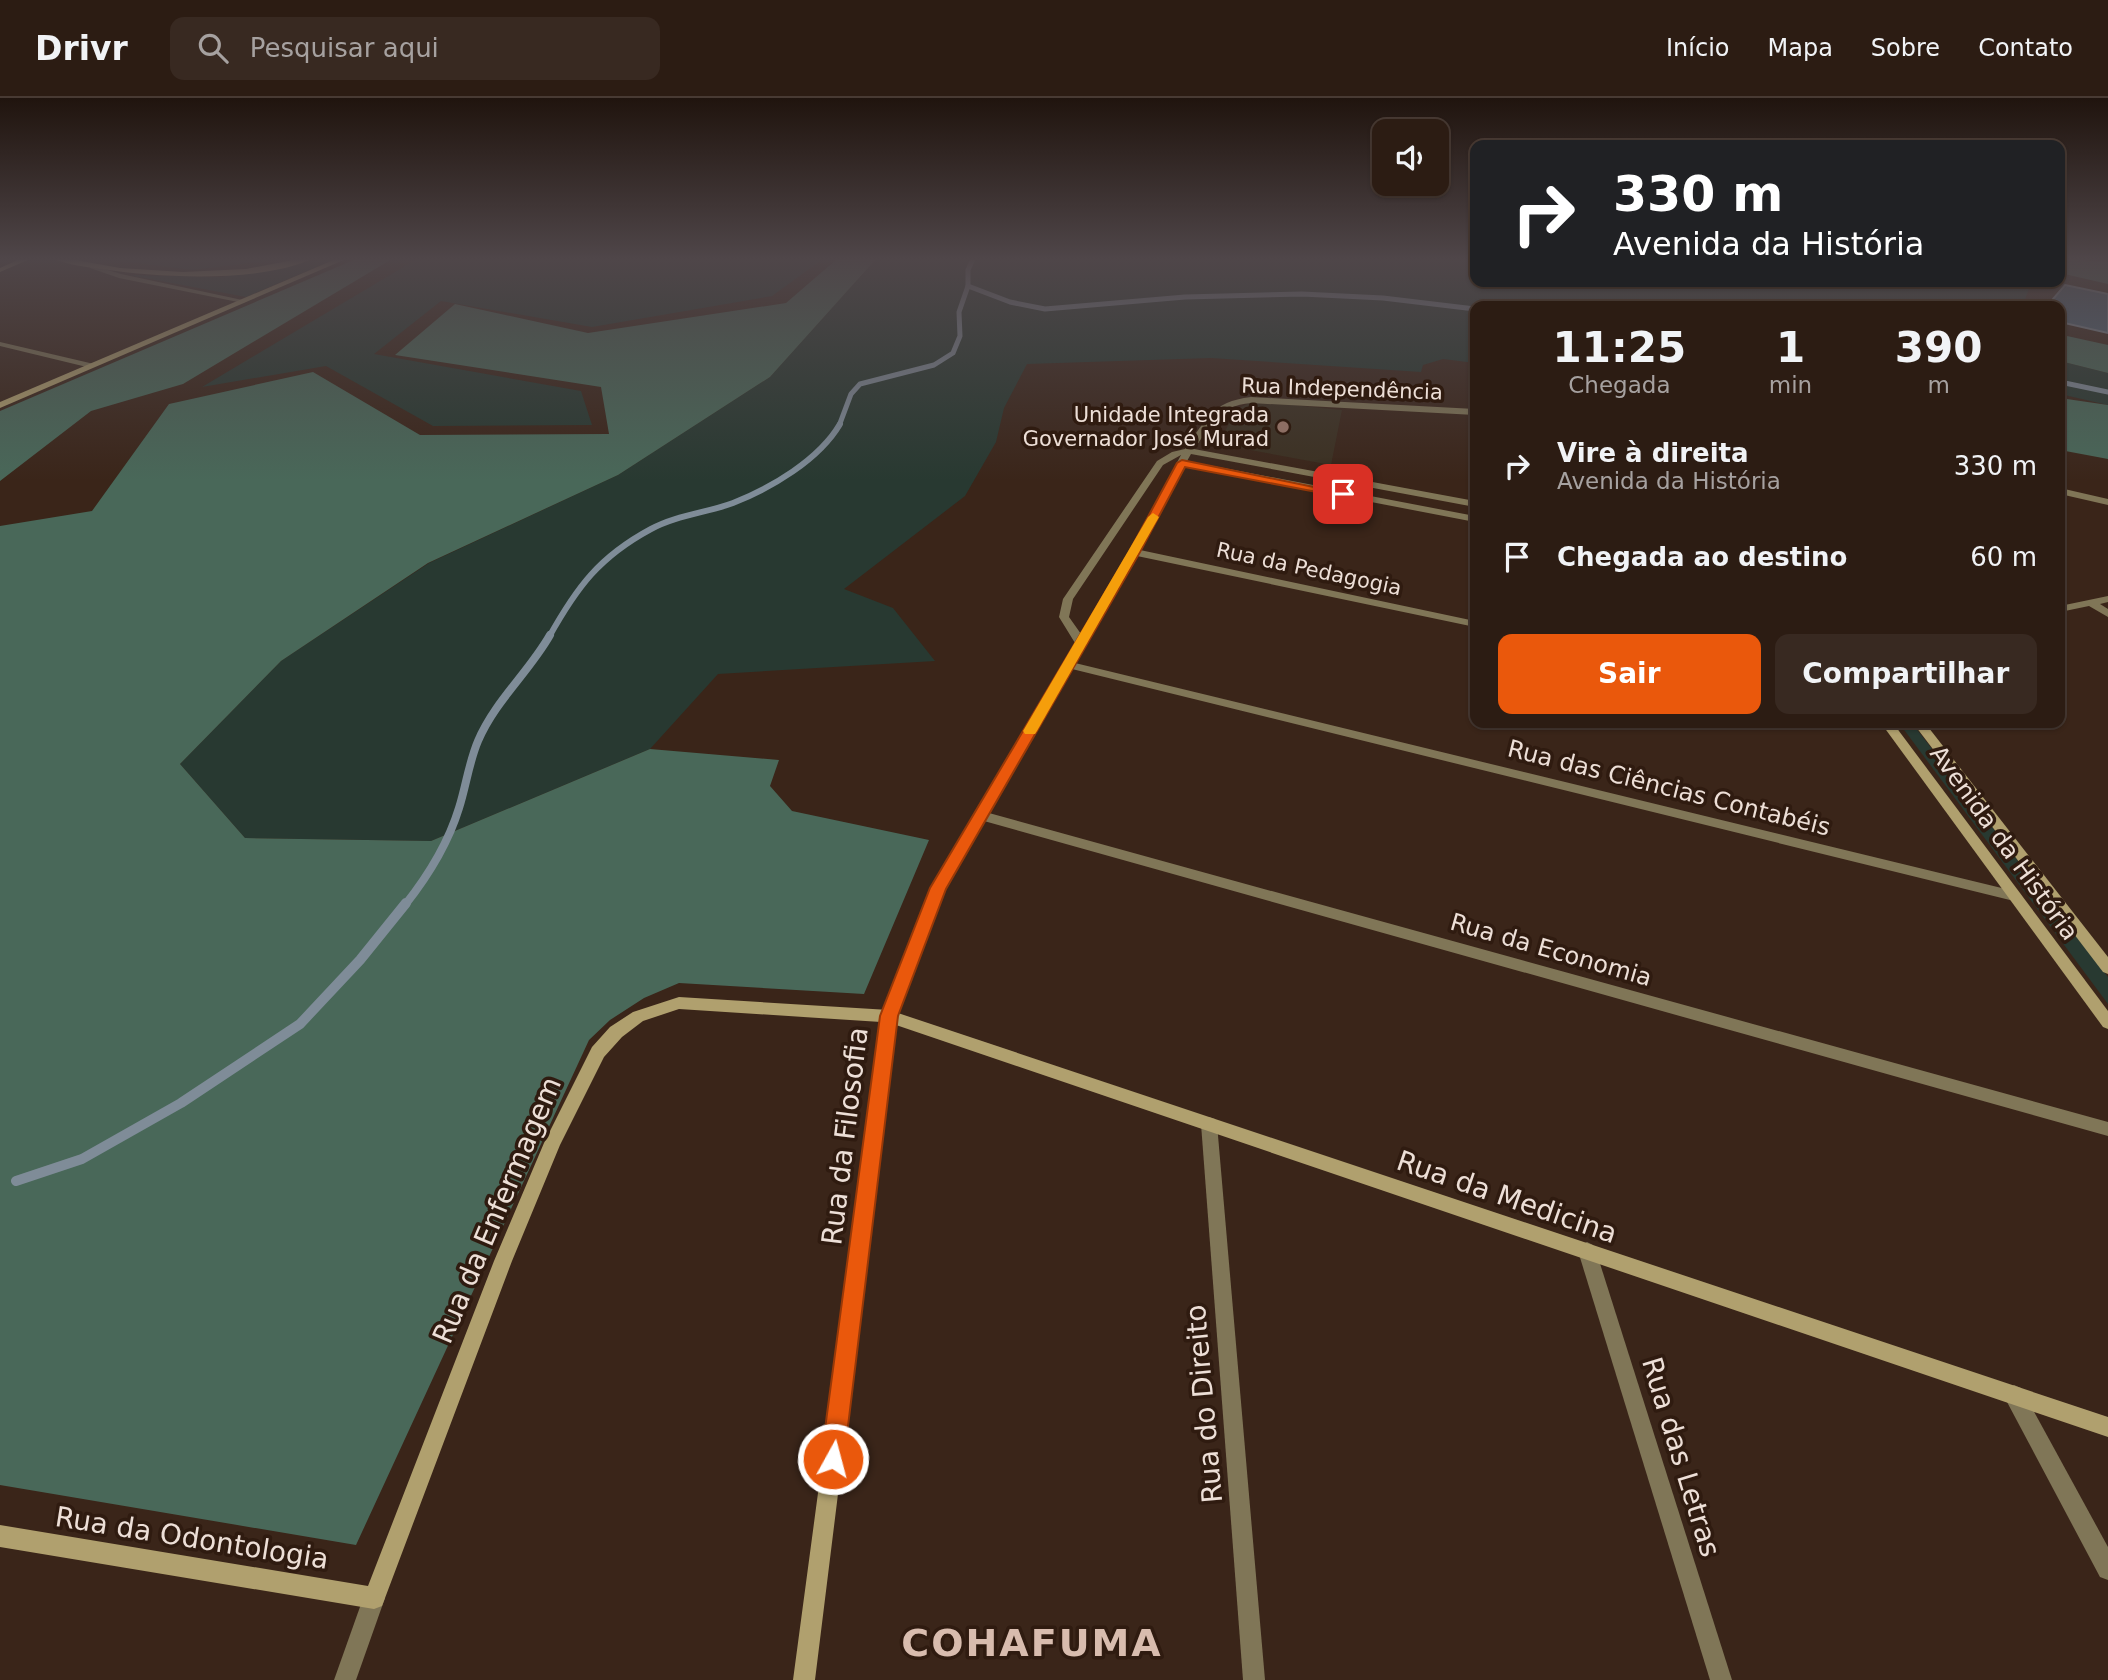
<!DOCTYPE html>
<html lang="pt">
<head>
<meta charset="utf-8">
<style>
  body { margin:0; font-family:"DejaVu Sans",sans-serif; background:#382921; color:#f1f3f6; height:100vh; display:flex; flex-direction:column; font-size:26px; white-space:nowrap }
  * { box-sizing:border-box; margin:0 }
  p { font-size:23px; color:#a6a1a0 }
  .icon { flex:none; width:38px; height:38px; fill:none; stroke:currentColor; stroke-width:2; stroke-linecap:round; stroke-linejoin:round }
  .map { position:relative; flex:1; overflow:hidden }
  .details { position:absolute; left:1470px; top:203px; width:595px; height:427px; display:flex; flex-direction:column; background:#2c1c13; border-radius:14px; box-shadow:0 2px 5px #0004,0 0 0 2px #483a33 }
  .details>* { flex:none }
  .top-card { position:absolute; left:1470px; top:42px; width:595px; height:147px; border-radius:14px; box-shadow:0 2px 5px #0004,0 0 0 2px #483a33; background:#202124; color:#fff; overflow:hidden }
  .controls { position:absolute; left:1372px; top:21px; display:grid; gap:14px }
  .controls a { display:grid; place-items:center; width:77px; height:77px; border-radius:14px; background:#2c1c13; box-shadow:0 2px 5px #0004,0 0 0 2px #483a33; font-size:35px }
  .pin { position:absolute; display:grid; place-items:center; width:60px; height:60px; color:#fff; margin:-30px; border-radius:14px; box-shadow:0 4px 10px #0006 }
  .me { position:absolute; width:77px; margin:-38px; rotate:7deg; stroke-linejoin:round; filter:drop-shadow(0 0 5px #0008) }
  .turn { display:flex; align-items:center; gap:24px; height:147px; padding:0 28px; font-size:32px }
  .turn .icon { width:91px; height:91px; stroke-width:2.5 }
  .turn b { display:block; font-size:49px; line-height:60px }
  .eta { display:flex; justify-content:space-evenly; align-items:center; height:119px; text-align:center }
  .eta b { font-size:42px; font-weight:600; line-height:49px }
  .primary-button { display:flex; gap:14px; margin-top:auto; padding:14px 28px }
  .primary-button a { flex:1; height:80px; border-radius:14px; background:#ea580c; color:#fff; font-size:28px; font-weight:600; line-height:80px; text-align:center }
  .primary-button a+a { background:#382921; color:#f1f3f6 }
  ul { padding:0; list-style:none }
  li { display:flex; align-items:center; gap:21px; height:91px; padding:0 28px }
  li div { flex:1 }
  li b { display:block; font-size:26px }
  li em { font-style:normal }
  header { display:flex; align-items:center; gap:42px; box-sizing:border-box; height:98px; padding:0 35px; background:#2c1c13; border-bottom:2px solid #483a33 }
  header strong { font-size:33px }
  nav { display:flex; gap:38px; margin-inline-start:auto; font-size:24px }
  .search { width:490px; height:63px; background:#382921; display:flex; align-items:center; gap:18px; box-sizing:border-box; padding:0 24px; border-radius:14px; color:#a6a1a0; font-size:26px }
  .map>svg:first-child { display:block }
  .education { fill:#3b3021 }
  .green { fill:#283931 }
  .forest { fill:#496859 }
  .water { fill:#50697d; stroke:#7f8c98; stroke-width:2 }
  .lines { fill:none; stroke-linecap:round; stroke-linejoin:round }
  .stream-far3 { stroke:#7f8c98; stroke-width:5 }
  .stream-far2 { stroke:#7f8c98; stroke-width:6 }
  .stream-far1 { stroke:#7f8c98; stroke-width:8 }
  .stream { stroke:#7f8c98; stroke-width:10 }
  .street { fill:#807657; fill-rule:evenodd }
  .secondary { fill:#b0a06e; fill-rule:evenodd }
  .route { fill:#ea580c; stroke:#983908; stroke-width:2 }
  .slow { fill:#f59e0b }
  .education-dot { fill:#8d6e63; stroke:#2f1b10; stroke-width:2.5 }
  .labels { text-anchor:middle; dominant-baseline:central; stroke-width:7; stroke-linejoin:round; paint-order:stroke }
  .far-street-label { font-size:21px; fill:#eddfd7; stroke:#2f1b10 }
  .far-poi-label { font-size:21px; fill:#eddfd7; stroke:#2f1b10; text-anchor:end }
  .street-label { font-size:24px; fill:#eddfd7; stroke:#2f1b10 }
  .near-street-label { font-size:28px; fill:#eddfd7; stroke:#2f1b10 }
  .near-district-label { font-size:38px; font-weight:bold; letter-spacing:2px; fill:#d8bcae; stroke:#2f1b10 }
</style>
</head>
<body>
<header>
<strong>Drivr</strong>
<div class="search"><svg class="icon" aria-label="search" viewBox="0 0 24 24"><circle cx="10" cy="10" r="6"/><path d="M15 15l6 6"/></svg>Pesquisar aqui</div>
<nav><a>Início</a><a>Mapa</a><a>Sobre</a><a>Contato</a></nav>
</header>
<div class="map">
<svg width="2108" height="1582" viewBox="0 0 2108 1582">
  <rect width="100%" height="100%" fill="#3a2519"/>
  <!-- education -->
  <polygon class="education" points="1253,303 1342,312 1331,367 1218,346 1237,311"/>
  <!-- green -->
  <g class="green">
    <polygon points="106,161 282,161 192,172"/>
    <polygon points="322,161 335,161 246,199 129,177 221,179"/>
    <polygon points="417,161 823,161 772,198 592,229 441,203 374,256 581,293 592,327 433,328 326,268 202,289"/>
    <polygon points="876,161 1475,161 1475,184 2010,184 2029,190 2023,208 1475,208 1475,265 1443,261 1423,267 1421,274 1211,260 1027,266 1004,310 996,344 965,398 844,491 893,510 935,563 718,576 650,651 431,743 245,740 180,666 281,563 429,465 618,377 770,279"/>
    <polygon points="2060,263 2108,275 2108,307 2060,296"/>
    <polygon points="1899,625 1912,625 2108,879 2108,906"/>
  </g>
  <!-- forest -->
  <g class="forest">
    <polygon points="356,161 392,161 183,286 91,313 0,383 0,313"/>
    <polygon points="837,161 876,161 770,279 618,377 428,465 281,563 180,666 245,740 431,743 650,651 779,662 770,688 792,713 929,742 864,896 679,885 644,900 610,922 589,942 356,1447 0,1387 0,428 92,413 169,306 313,274 420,337 609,336 601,289 395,257 455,206 588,235 786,205"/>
    <polygon points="2060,161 2108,164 2108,186 2060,175"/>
    <polygon points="2067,238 2108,247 2108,275 2060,263 2060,239"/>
    <polygon points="2060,300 2108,307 2108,361 2060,352"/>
  </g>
  <!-- water -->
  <polygon class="water" points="2065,187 2108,196 2108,235 2060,224 2060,208 2047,208"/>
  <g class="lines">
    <!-- stream-far3 -->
    <g class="stream-far3">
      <polyline points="973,161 968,172 968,188 1010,204 1045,211 1185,199 1302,196 1383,200 1475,211"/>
      <polyline points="2060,284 2108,294"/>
      <polyline points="839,328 851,296 860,286 934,267 953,255 960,238 959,214 968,188"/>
    </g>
    <!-- stream-far2 -->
    <path class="stream-far2" d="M549 539C577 489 599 459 651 431 677 417 706 415 733 405 771 390 819 362 840 326"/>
    <!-- stream-far1 -->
    <path class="stream-far1" d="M405 807C428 778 448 746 459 710 466 688 469 664 478 643 495 603 529 574 550 537"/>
    <!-- stream -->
    <polyline class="stream" points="16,1083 82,1061 181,1005 300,926 360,862 406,805"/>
    <!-- street -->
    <g class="street">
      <polygon points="92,167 121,176 247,203 243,205 119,180 90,170"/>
      <polygon points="0,244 94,266 95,268 91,270 0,248"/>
      <path d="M1251 299 1475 311V317L1251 305C1218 308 1212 327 1194 351L1475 403V409L1191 356 1187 363 1475 418V424L1184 368 1140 452 1475 523V529L1137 458 1075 565 2014 793 2021 798 2019 802 2014 803 1072 571 989 715 2108 1024V1038L984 723 945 791 897 918 894 922 889 924 884 922 881 918 931 791 1075 545 1059 519 1063 501 1157 363 1172 354 1185 351C1207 321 1211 304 1251 299ZM1181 357 1129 454 1081 536 1069 519 1073 501 1163 367Z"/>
      <polygon points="2060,390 2108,401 2108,407 2060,396"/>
      <polygon points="2108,498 2108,504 2100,506 2108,511 2108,519 2089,508 2060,514 2060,508"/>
      <polygon points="1209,1019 1215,1021 1217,1026 1265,1582 1243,1582 1201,1026 1203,1021"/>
      <polygon points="1587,1144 1593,1147 1596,1153 1732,1582 1710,1582 1578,1153 1581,1147"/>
      <polygon points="2014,1287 2021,1290 2108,1449 2108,1482 2100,1479 2007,1304 2004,1297 2007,1290"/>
      <polygon points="374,1489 382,1492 385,1500 356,1582 334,1582 366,1492"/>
    </g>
    <!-- secondary -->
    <g class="secondary">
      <polygon points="20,161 30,161 0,174 0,170"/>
      <path d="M54 161H70L120 170 183 174 246 171 299 161H312C258 185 160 180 102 171 86 169 68 167 54 161Z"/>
      <polygon points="336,161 346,161 0,310 0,304"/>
      <polygon points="1881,625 1893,625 2108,913 2108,931 2103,929"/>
      <polygon points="1913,625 1925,625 2108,859 2108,876 2103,874"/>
      <polygon points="679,899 889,912 2108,1319 2108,1339 896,927 815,1582 793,1582 881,924 679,911 643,923 622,939 604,959 560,1047 512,1163 382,1508 374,1511 0,1449 0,1427 368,1488 494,1163 544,1045 592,949 610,929 633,914"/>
    </g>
  </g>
  <!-- sky -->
  <linearGradient id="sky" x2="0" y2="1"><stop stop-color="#20140e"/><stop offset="0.42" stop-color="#4f4649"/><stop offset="1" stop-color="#4f4649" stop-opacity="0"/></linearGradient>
  <rect width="2108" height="383" fill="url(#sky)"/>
  <!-- route -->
  <polygon class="route" points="1182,362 1348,396 1343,399 1185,369 1140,454 946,791 898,918 844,1361 841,1369 833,1372 824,1369 821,1361 880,918 930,790 1129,454 1177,365"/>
  <!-- slow -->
  <polygon class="slow" points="1153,415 1159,419 1037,633 1035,636 1025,636 1023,633 1148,419"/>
  <!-- markers -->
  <circle class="education-dot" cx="1283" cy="329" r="7"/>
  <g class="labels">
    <!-- far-street labels -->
    <g class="far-street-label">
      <text transform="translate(1342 291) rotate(2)">Rua Independência</text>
      <text transform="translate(1309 471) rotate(12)">Rua da Pedagogia</text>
    </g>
    <!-- far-poi labels -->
    <g class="far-poi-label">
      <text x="1269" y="317">Unidade Integrada<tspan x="1269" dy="24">Governador José Murad</tspan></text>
    </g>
    <!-- street labels -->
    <g class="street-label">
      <text transform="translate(1669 690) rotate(14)">Rua das Ciências Contabéis</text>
      <text transform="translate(2004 745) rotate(54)">Avenida da História</text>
      <text transform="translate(1551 852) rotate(16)">Rua da Economia</text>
    </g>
    <!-- near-street labels -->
    <g class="near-street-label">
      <text transform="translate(845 1038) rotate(-83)">Rua da Filosofia</text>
      <text transform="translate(1507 1099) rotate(19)">Rua da Medicina</text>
      <text transform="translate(497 1112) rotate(-67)">Rua da Enfermagem</text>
      <text transform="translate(1204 1306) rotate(-95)">Rua do Direito</text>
      <text transform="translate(1681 1359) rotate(73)">Rua das Letras</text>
      <text transform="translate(192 1440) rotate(9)">Rua da Odontologia</text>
    </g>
    <!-- near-district labels -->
    <g class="near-district-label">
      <text x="1032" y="1545">COHAFUMA</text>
    </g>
  </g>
</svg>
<div class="controls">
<a><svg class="icon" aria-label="sound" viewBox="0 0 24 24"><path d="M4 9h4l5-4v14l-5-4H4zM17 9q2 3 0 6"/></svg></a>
</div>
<div class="pin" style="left:1343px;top:396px;background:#d93025"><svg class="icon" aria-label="arrive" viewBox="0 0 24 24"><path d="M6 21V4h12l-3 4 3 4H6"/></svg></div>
<svg class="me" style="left:833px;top:1361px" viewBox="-20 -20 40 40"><circle r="17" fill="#ea580c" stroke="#fff" stroke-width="3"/><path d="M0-11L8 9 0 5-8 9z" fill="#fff"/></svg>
<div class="top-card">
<div class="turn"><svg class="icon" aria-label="right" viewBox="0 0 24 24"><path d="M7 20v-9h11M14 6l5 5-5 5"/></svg><div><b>330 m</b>Avenida da História</div></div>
</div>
<section class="details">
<div class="eta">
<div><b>11:25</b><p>Chegada</p></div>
<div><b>1</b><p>min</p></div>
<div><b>390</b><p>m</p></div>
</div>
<ul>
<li><svg class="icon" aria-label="right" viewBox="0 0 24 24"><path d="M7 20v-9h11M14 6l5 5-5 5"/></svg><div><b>Vire à direita</b><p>Avenida da História</p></div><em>330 m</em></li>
<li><svg class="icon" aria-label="arrive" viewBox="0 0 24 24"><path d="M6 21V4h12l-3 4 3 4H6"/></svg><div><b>Chegada ao destino</b></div><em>60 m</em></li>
</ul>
<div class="primary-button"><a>Sair</a><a>Compartilhar</a></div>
</section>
</div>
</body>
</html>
